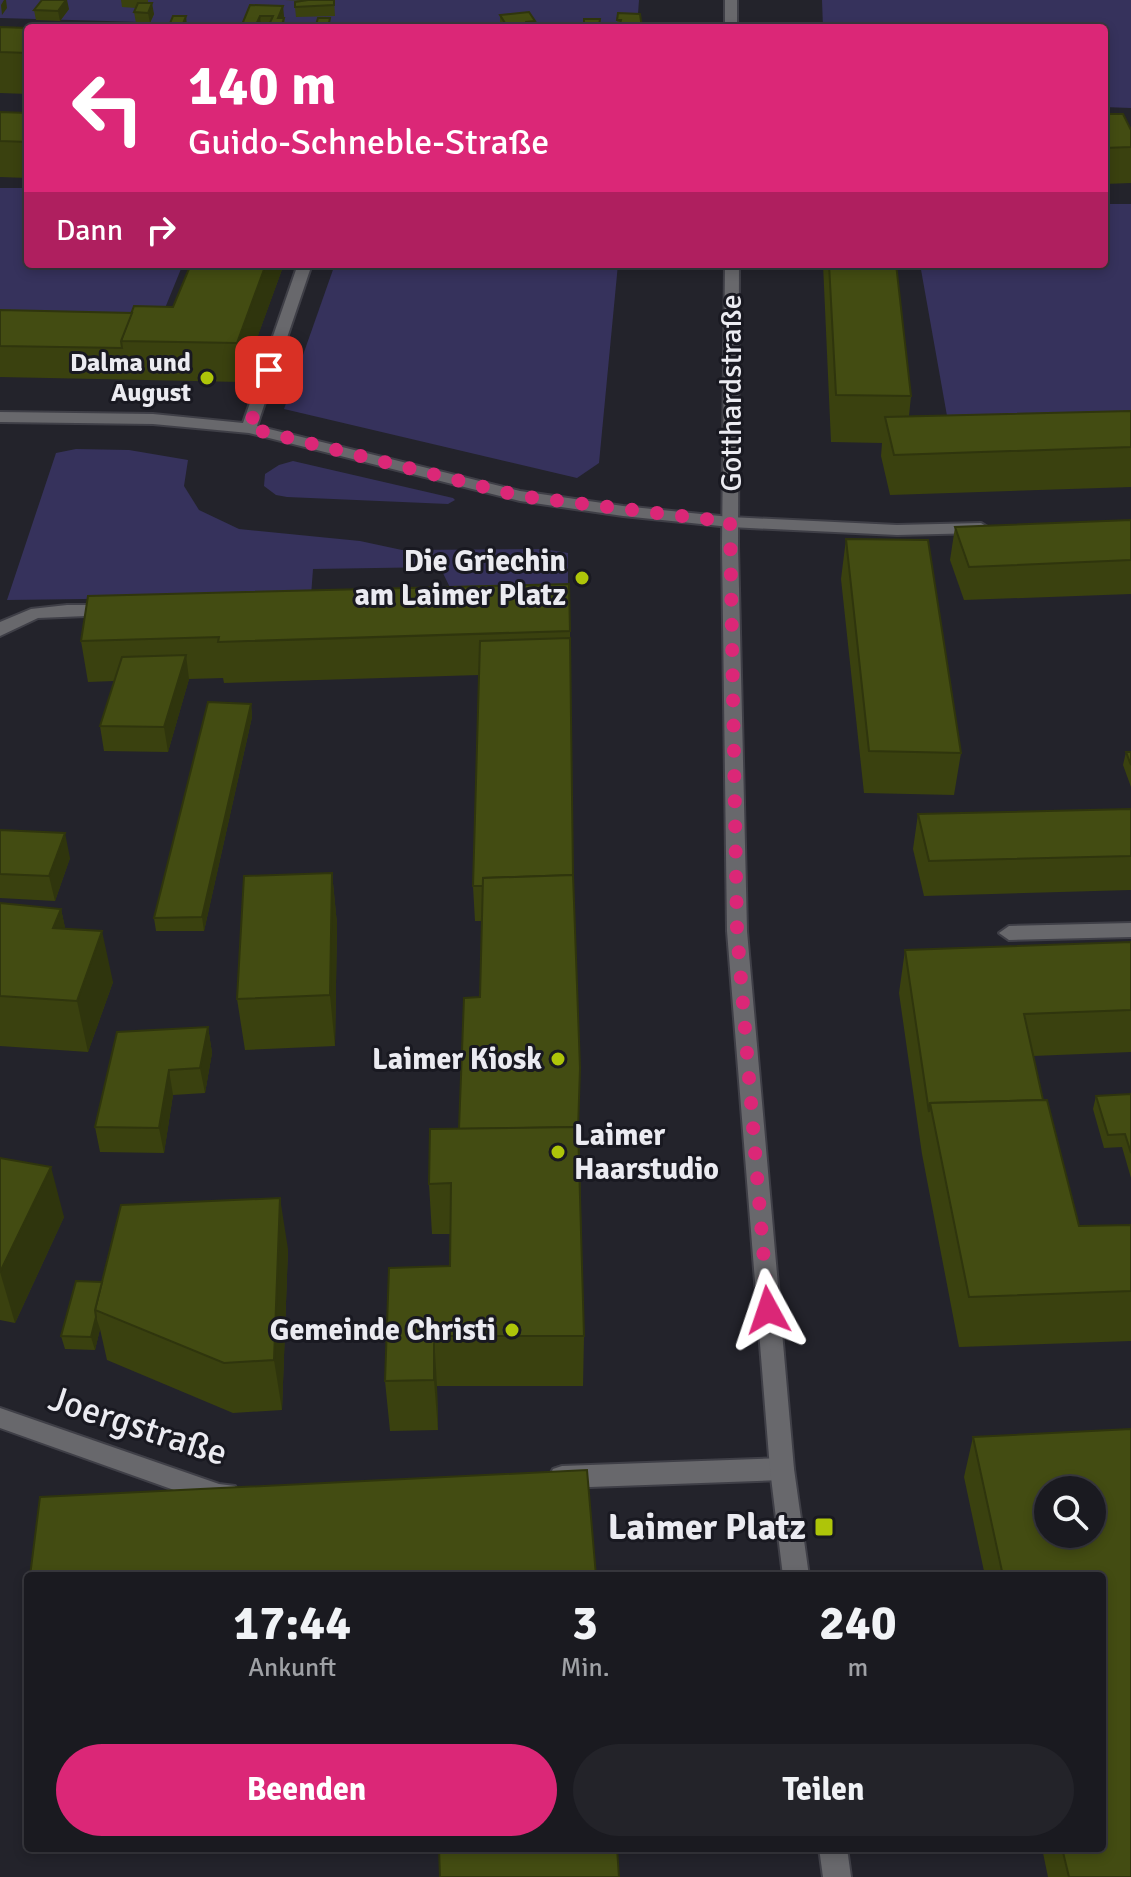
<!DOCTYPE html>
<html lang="de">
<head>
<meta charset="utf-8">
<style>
  body { margin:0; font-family:Signika,sans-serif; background:#232329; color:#f1f3f6; height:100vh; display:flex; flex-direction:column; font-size:30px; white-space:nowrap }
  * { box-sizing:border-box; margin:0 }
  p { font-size:26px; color:#9fa1a5 }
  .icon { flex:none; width:44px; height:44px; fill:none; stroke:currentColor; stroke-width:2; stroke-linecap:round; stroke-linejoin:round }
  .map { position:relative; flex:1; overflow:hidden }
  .side { position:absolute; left:24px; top:1572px; width:1082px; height:280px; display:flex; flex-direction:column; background:#1a1a20; border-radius:8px; box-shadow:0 4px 12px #0003,0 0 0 2px #38383e }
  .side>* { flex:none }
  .guide { position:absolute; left:24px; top:24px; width:1084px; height:244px; border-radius:8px; box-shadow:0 4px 12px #0003,0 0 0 2px #38383e; background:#db2777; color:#fff; overflow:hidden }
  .tools { position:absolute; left:1034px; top:1476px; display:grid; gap:16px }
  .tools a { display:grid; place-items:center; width:72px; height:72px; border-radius:50%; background:#1a1a20; box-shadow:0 4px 12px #0003,0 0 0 2px #38383e; font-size:40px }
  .pin { position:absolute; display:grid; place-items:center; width:68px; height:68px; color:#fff; margin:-34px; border-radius:16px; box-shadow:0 4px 12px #0006 }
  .me { position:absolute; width:88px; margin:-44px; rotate:355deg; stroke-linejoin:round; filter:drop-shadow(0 0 6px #0008) }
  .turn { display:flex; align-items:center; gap:28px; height:168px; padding:0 32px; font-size:36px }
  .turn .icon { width:104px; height:104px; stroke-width:2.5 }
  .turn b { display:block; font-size:56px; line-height:68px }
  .then { display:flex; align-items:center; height:76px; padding:0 32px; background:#0003; gap:16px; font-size:30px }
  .eta { display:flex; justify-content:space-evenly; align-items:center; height:136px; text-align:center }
  .eta b { font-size:48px; font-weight:700; line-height:56px }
  .action { display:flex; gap:16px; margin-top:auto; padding:16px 32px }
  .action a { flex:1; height:92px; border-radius:48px; background:#db2777; color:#fff; font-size:32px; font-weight:700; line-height:92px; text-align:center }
  .action a+a { background:#232329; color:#f1f3f6 }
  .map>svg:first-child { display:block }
  .green { fill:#36325c }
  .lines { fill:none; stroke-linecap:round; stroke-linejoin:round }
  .minor-casing { stroke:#3f3f47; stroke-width:4 }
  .tertiary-casing { stroke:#3f3f47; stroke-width:4 }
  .minor { fill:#68686c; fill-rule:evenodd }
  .tertiary { fill:#68686c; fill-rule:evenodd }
  .wall { fill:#3a410f; fill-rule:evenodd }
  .shaded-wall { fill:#2f350d }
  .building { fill:#434c12; stroke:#2f350d; stroke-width:2; fill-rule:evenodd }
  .route { stroke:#db2777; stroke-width:14; stroke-dasharray:0 25.2 }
  .poi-dot { fill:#aec509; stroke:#191921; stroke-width:3 }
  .labels { text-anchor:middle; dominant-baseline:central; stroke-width:6; stroke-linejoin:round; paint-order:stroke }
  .far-poi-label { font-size:26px; font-weight:bold; fill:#ebebf1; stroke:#191921; text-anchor:end }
  .street-label { font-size:30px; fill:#ebebf1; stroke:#191921 }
  .poi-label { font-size:30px; font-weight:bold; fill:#ebebf1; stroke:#191921; text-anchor:end }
  .near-street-label { font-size:36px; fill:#ebebf1; stroke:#191921 }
  .near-poi-label { font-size:36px; font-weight:bold; fill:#ebebf1; stroke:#191921; text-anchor:end }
</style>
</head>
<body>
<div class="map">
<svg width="1131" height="1877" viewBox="0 0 1131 1877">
  <rect width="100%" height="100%" fill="#23232b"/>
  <!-- green -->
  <g class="green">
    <polygon points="0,0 639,0 637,28 354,28 0,18"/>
    <polygon points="822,0 1131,0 1131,108 1104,107 1104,28 823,28"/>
    <polygon points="0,188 28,188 28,264 183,264 163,313 0,322"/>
    <polygon points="1104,204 1131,204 1131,426 949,427 920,264 1104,264"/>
    <polygon points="335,264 618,264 599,463 577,478 284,409"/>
    <polygon points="76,449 129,450 188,460 184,486 199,510 239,529 360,541 402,550 544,549 568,553 568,606 459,606 440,567 313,569 311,596 7,600 56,453"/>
    <polygon points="293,461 453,498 455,500 448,504 287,497 276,495 264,486 265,474 279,465"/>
  </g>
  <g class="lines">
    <!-- minor casing -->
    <g class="minor-casing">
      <g id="minor">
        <polygon points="298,264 312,264 257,426 520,491 623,506 730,517 897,525 981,523 989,528 981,533 897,535 730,527 623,516 520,501 249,433 153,424 0,422 0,412 153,414 243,423"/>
        <polygon points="67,605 110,605 118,610 110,615 38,618 0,636 0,622 31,609"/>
        <polygon points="1131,923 1131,937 1009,940 999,933 1009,926"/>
        <polygon points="0,1408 219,1484 235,1486 239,1494 235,1502 219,1506 0,1428"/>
        <polygon points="782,1458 791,1461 794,1469 791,1477 782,1480 562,1488 553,1485 549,1477 553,1469 562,1466"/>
      </g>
    </g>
    <!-- tertiary casing -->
    <g class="tertiary-casing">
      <g id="tertiary">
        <rect x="725" y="0" width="12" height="28"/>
        <polygon points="725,264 739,264 738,546 747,931 794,1469 809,1576 783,1576 770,1469 727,931 722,546"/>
        <polygon points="819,1848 847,1848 851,1877 823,1877"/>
      </g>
    </g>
    <!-- minor -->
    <use href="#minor" class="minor"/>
    <!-- tertiary -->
    <use href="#tertiary" class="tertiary"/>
  </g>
  <!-- wall -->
  <g class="wall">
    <polygon points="121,0 148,0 148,3 154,14 150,23 136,23 134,12 136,8 122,7"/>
    <polygon points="285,0 334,0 335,16 296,17 295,7 302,1"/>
    <polygon points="250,5 284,16 285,28 268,28 269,26 261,26 260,28 241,28"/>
    <polygon points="69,9 60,21 36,20 34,10"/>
    <polygon points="618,13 642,28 584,28 584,19 600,19 600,27 617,27"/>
    <polygon points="500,15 535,28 502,28 500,25"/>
    <polygon points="0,27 28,28 28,94 0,93"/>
    <polygon points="0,112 28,113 28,178 0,177"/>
    <polygon points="1104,114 1131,130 1131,183 1104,184"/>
    <polygon points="191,264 284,264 241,382 0,377 0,310 132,313 173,307"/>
    <polygon points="823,264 896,264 911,396 909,416 1131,411 1131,487 890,495 881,456 882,443 831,442"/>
    <polygon points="1131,520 1131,594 964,600 950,560 955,527"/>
    <polygon points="846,539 961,753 954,795 864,793 841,579"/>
    <polygon points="88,596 570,631 573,875 584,1336 583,1386 437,1386 438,1430 390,1431 385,1381 450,1266 450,1234 432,1234 429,1184 459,1129 480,997 482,921 475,921 473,886 479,675 224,683 223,678 189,679 168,752 104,751 100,726 114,681 88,682 81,641"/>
    <polygon points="251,704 252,717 204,931 156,931 154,918"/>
    <polygon points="1126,752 1131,752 1131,787 1123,765"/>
    <polygon points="1131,809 1131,890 924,896 913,849 918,814"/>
    <polygon points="0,830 70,858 55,901 0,898"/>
    <polygon points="332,873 337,924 335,1046 245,1050 237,999"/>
    <polygon points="0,903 61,909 65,928 113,982 88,1052 0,1046"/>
    <polygon points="1131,942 1131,1052 1033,1056 1043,1100 1079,1226 1131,1225 1131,1341 959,1347 922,1154 899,993 905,950"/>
    <polygon points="208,1027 212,1053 205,1093 173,1095 164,1153 100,1152 95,1127"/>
    <polygon points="1131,1094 1131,1178 1122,1147 1104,1148 1093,1109 1096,1096"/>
    <polygon points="0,1158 64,1217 15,1323 0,1320"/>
    <polygon points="288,1249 282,1410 233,1413 107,1360 100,1329 95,1350 65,1349 61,1336 102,1282"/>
    <path d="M1131 1429V1877H1048L1042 1848H1102V1576H985L964 1477 973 1437ZM1048 1490H1092V1534H1048Z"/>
    <polygon points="28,1590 28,1646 23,1631"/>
  </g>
  <!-- shaded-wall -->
  <g class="shaded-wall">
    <polygon points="4,0 6,0 7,8 2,15 1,5"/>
    <polygon points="66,0 67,0 69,9 60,21 58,11"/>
    <polygon points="152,3 154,14 150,23 148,13"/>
    <polygon points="283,6 284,16 279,28 278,18"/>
    <polygon points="186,16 187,26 187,28 182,28"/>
    <polygon points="260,16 261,26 260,28 255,28"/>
    <polygon points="535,21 535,28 525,28 526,22"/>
    <polygon points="266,264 284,264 241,382 237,343"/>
    <polygon points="186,655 189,679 168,752 164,727"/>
    <polygon points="251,704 252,717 204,931 202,917"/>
    <polygon points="65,833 70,858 55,901 49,876"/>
    <polygon points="332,873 337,924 335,1046 330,995"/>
    <polygon points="61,909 72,960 53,928"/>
    <polygon points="102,931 113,982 88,1052 77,1001"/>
    <polygon points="208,1027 212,1053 205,1093 200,1068"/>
    <polygon points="169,1070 173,1095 164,1153 159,1128"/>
    <polygon points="51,1167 64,1217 15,1323 0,1272"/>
    <polygon points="280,1198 288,1249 282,1410 274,1360"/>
    <polygon points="96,1317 100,1329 95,1350 91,1337"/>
    <polygon points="434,1336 437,1386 438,1430 434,1380"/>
  </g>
  <!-- building -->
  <g class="building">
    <polygon points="42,0 66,0 58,11 34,10"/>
    <polygon points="308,0 334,0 334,5 295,7 295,2"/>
    <polygon points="138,3 152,3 148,13 134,12"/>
    <polygon points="250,5 283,6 278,18 284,18 281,28 268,27 273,16 260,16 255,27 241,27"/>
    <polygon points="529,12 535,21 526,22 525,28 504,28 505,23 500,15"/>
    <polygon points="618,13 640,14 642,28 619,28 621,20 617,20"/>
    <polygon points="173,16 186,16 182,26 169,26"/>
    <polygon points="318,18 330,18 328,28 315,28"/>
    <polygon points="584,19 600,19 599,26 584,25"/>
    <polygon points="578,24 579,28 557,28 556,25"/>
    <polygon points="596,26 617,27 596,28"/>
    <polygon points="0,27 28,28 28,53 0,52"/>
    <polygon points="0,112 28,113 28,142 0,141"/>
    <polygon points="1104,114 1123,114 1131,130 1131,147 1104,148"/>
    <polygon points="191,264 266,264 237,343 121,341 134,306 173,307"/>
    <polygon points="829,264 896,264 911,396 836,395"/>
    <polygon points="0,310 132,313 121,341 122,348 0,346"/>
    <polygon points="1131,411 1131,447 894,455 885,417"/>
    <polygon points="1131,520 1131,560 969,567 955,527"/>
    <polygon points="846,539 928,540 961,753 869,751"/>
    <polygon points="569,584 570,631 218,642 219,637 81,641 88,596"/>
    <polygon points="570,638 573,875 483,878 483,886 473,886 480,641"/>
    <polygon points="186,655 164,727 100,726 122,657"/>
    <polygon points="208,702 251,704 202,917 154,918"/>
    <polygon points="1126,752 1131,752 1131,765"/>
    <polygon points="1131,809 1131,856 929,861 918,814"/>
    <polygon points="0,830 65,833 49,876 0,874"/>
    <polygon points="332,873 330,995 237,999 244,876"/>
    <polygon points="573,875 580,1068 578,1130 578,1127 459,1129 464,998 480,997 483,878"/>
    <polygon points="0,903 61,909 53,928 102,931 77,1001 0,996"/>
    <polygon points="1131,942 1131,1010 1024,1014 1043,1100 930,1103 929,1112 905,950"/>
    <polygon points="208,1027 200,1068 169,1070 159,1128 95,1127 117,1032"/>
    <polygon points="1131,1094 1131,1153 1125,1134 1108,1135 1096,1096"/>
    <polygon points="1047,1100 1079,1226 1131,1225 1131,1291 969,1297 930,1103"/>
    <polygon points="578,1127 584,1336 434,1336 434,1380 385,1381 389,1268 450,1266 451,1183 429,1184 430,1129"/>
    <polygon points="0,1158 51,1167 0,1272"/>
    <polygon points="280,1198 274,1360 224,1363 95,1310 121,1205"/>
    <polygon points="76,1281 102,1282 95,1310 96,1317 91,1337 61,1336"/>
    <path d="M1131 1429V1877H1069L1062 1848H1102V1576H1003L973 1437ZM1048 1490H1092V1534H1048Z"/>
    <polygon points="587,1470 596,1576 30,1576 40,1497"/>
    <polygon points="28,1590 28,1631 23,1631"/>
    <polygon points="439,1848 617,1848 619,1877 440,1877"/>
  </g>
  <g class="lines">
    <!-- route -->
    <polyline class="route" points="269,370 249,428 520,496 730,522 737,931 768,1310"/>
  </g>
  <!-- markers -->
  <g class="poi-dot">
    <circle cx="207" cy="378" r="8"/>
    <circle cx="582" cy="578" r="8"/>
    <circle cx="558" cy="1059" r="8"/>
    <circle cx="558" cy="1152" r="8"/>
    <circle cx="512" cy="1330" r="8"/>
    <rect x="814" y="1517" width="20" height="20" rx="4"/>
  </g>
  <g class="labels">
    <!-- far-poi labels -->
    <g class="far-poi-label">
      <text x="191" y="363">Dalma und<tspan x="191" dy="30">August</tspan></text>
    </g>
    <!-- street labels -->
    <g class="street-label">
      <text transform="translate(731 393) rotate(-90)">Gotthardstraße</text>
    </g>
    <!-- poi labels -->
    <g class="poi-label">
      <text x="566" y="561">Die Griechin<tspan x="566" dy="34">am Laimer Platz</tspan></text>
      <text x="542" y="1059">Laimer Kiosk</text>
      <text x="574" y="1135" text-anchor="start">Laimer<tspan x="574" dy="34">Haarstudio</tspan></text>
      <text x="496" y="1330">Gemeinde Christi</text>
    </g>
    <!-- near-street labels -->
    <g class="near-street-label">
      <text transform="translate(138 1426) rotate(18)">Joergstraße</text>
    </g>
    <!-- near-poi labels -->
    <g class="near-poi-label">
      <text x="806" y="1527">Laimer Platz</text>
    </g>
  </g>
</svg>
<div class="tools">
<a><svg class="icon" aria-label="search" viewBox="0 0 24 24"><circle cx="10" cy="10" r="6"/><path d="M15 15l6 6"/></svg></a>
</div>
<div class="pin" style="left:269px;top:370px;background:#d93025"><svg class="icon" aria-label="arrive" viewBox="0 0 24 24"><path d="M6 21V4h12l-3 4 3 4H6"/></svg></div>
<svg class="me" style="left:768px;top:1310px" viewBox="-20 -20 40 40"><path d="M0-17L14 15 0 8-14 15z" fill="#db2777" stroke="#fff" stroke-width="4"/></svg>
<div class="guide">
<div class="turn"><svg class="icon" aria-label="left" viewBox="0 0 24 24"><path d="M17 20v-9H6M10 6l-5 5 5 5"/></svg><div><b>140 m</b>Guido-Schneble-Straße</div></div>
<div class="then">Dann<svg class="icon" aria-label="right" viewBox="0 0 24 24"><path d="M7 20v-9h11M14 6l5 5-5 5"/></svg></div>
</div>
<section class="side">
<div class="eta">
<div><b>17:44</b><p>Ankunft</p></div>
<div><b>3</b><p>Min.</p></div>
<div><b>240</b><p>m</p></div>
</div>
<div class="action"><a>Beenden</a><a>Teilen</a></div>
</section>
</div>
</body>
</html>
